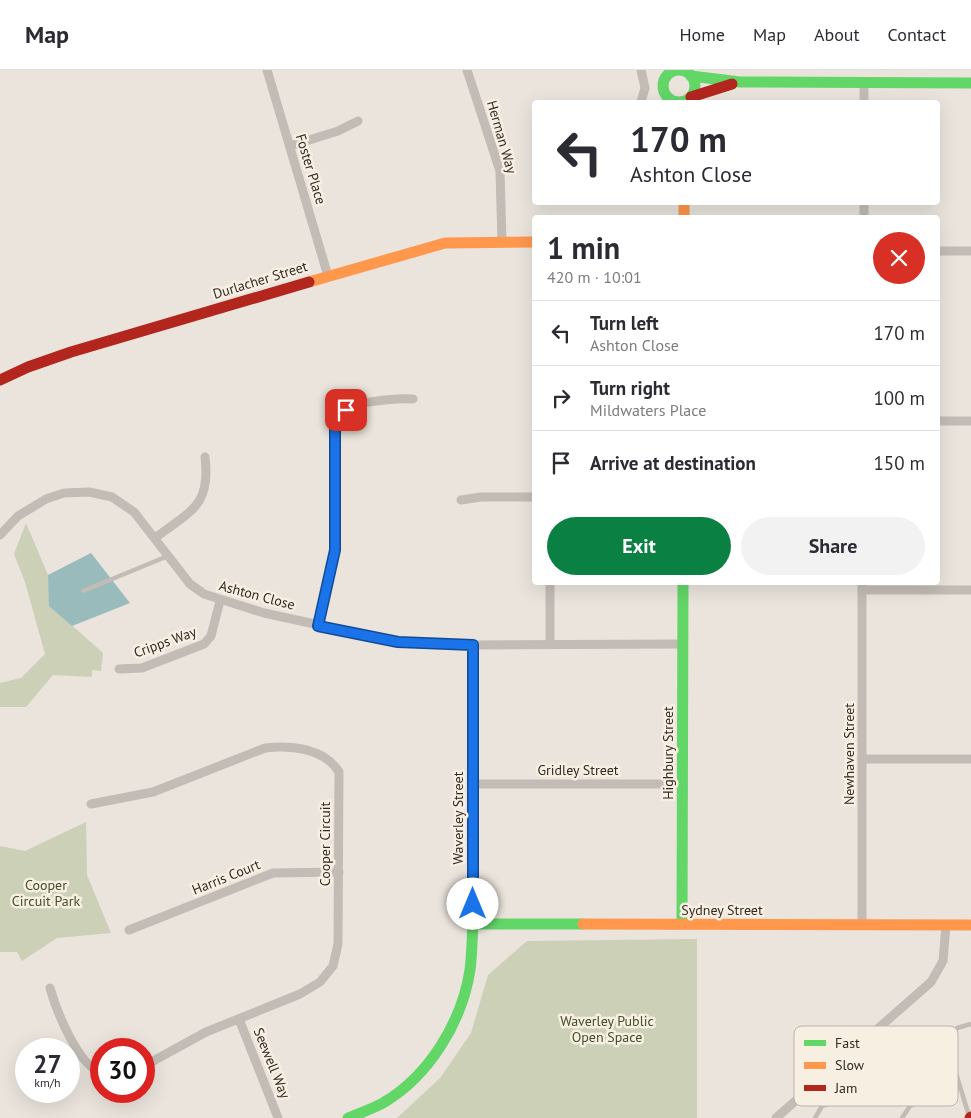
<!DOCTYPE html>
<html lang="en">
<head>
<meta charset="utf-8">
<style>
  body { margin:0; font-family:"PT Sans",sans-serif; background:#f2f2f3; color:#2b2b33; height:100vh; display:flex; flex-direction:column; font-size:19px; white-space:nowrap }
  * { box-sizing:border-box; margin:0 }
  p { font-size:16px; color:#7c7c81 }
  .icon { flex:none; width:28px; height:28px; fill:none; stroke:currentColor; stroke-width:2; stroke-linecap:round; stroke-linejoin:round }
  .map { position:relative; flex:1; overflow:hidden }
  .details { position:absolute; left:532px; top:145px; width:408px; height:370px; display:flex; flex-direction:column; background:#fff; border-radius:5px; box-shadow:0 5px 20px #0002 }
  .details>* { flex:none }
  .banner { position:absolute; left:532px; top:30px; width:408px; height:105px; border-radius:5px; box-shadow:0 5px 20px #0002; background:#fff; color:#2b2b33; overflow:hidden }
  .speed { position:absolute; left:15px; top:968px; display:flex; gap:10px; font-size:25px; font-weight:700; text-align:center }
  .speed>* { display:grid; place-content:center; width:65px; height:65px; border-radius:50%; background:#fff; box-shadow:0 5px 20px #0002; line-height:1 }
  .speed small { font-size:12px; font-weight:400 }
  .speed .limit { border:8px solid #d22; background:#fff; color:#111 }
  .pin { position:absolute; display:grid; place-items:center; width:42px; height:42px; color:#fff; margin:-21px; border-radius:10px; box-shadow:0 2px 8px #0006 }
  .me { position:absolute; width:55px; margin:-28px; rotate:0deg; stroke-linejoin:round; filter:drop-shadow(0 0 4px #0008) }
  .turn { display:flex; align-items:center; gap:18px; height:105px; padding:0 15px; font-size:22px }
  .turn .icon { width:65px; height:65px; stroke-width:2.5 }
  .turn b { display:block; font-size:35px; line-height:42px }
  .round { display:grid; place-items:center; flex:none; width:52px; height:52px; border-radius:26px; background:#f2f2f3 }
  .headline { display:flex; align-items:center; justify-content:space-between; height:85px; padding:0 15px }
  h1 { font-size:30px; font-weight:700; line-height:38px }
  .action { display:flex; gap:10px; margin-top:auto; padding:10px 15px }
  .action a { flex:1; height:58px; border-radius:30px; background:#0b8043; color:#fff; font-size:20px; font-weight:700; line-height:58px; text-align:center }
  .action a+a { background:#f2f2f3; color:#2b2b33 }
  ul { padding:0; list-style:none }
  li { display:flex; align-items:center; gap:15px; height:65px; padding:0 15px; border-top:1px solid #e1e1e2 }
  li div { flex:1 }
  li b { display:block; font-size:19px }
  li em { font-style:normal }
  header { display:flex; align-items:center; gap:30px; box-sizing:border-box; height:70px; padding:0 25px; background:#fff; border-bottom:1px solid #e1e1e2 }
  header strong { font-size:24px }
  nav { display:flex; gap:28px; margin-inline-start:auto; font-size:18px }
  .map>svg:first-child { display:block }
  .green { fill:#cbd0b7 }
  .water { fill:#9bb }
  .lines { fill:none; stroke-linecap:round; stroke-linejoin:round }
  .lane { stroke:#c3bcb6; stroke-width:4.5 }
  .street { stroke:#c3bcb6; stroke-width:9 }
  .fast { stroke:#63d668; stroke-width:11 }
  .slow { stroke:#ff974d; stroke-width:11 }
  .jam { stroke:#b3261e; stroke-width:11 }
  .route-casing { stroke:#114b97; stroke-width:12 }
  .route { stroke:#1a73e8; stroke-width:9 }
  .labels { text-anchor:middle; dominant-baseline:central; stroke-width:5; stroke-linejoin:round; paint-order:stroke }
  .street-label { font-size:14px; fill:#332a25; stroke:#f8efe3 }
  .park-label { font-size:14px; fill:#425129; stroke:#f8efe3 }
  .key { fill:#f8efe3; stroke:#bdb4aa; stroke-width:1 }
  .key-label { font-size:14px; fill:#332a25 }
</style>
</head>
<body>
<header>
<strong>Map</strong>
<nav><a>Home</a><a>Map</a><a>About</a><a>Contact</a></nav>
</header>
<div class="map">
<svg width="971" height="1048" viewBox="0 0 971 1048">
  <rect width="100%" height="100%" fill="#eae4dd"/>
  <!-- green -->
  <g class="green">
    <polygon points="26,453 48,505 50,536 103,583 101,601 92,600 92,607 53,605 26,637 0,637 0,613 21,608 45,584 25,512 14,484"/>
    <polygon points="86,752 87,805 111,863 57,868 22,891 17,882 0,882 0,776 25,781"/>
    <polygon points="697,869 697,1048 397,1048 440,1008 471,963 488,905 527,871"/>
  </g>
  <!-- water -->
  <polygon class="water" points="91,483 130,533 72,556 49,536 48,505"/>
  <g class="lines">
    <!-- lane -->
    <g class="lane">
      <polyline points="83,521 168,486"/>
      <polyline points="940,989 955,1000 969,1046"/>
      <polyline points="815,1048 822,1036 886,1014 940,989 957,958 971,954"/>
      <polyline points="902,1048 910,1036 960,1016"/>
    </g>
    <!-- street -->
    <g class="street">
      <polyline points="267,0 328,206"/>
      <polyline points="467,0 500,101 502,172"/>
      <polyline points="641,0 645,18 641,32"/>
      <polyline points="864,32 864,13"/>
      <polyline points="290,76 338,61 358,51"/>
      <polyline points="864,148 864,132"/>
      <polyline points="938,181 971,181"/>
      <polyline points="938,351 971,351"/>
      <polyline points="461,430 481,427 535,427"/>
      <polyline points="0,465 18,446 46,429 64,423 89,422 112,427 134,442 190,514 204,524 264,543 398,572 473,575 683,574"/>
      <path d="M155 468C190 441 211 437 205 387"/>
      <polyline points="550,512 550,574"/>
      <polyline points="862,520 971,520"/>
      <path d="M319 556 335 480V357C336 354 337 348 339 345 350 331 397 328 413 329"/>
      <polyline points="473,575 473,854"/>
      <polyline points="119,599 142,598 204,574 211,566 220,531"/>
      <polyline points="862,689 971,689"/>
      <polyline points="473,714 683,714"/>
      <path d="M91 734 153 722 265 678C291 675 324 678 339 702L338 874 333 896 320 912 300 924 206 962 144 996"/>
      <polyline points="862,855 862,512"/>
      <polyline points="129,860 273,803 339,802"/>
      <path d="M50 918C56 940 78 995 101 1003"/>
      <polyline points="239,949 278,1048"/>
      <polyline points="776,1048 931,912 943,891 946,855"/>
    </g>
    <!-- fast -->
    <g class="fast">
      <circle cx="679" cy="16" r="16"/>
      <polyline points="691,6 740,12 971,13"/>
      <polyline points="682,854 683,512"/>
      <path d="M348 1048C360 1043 372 1039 383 1033 429 1006 462 952 470 900 472 885 472 869 473 854H583"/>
    </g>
    <!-- slow -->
    <g class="slow">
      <polyline points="684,132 684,148"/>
      <polyline points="309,212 445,173 535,172"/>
      <polyline points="583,854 971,855"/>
    </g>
    <!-- jam -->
    <g class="jam">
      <polyline points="691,27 732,14"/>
      <polyline points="0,310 28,297 71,282 309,212"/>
      <polyline points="970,1048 971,1047"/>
    </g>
  </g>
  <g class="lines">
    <!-- route casing -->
    <g class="route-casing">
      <polyline id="route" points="346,340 339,346 335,357 335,480 318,556 398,572 473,575 473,834"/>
    </g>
    <!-- route -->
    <use href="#route" class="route"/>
  </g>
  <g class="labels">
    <!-- street labels -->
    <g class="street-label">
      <text transform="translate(502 67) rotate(74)">Herman Way</text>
      <text transform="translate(311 99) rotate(73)">Foster Place</text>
      <text transform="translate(260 210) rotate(-17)">Durlacher Street</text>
      <text transform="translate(257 525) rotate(15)">Ashton Close</text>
      <text transform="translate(165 572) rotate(-20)">Cripps Way</text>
      <text transform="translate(668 683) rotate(-90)">Highbury Street</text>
      <text transform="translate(849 684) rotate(-90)">Newhaven Street</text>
      <text x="578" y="700">Gridley Street</text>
      <text transform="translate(458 748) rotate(-90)">Waverley Street</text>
      <text transform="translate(325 774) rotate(-90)">Cooper Circuit</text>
      <text transform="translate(226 807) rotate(-22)">Harris Court</text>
      <text x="722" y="840">Sydney Street</text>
      <text transform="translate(272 993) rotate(68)">Seewell Way</text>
    </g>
    <!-- park labels -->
    <g class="park-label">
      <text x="46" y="815">Cooper<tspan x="46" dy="16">Circuit Park</tspan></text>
      <text x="607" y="951">Waverley Public<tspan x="607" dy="16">Open Space</tspan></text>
    </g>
  </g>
  <!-- legend -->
  <rect x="794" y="956" width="164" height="80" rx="8" class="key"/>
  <rect x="804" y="970" width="22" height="6" fill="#63d668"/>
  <rect x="804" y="992" width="22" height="7" fill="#ff974d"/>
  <rect x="804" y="1015" width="22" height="6" fill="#b3261e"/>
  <g class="key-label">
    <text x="835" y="978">Fast</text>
    <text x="835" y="1000">Slow</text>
    <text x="835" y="1023">Jam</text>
  </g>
</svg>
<div class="speed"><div>27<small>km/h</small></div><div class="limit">30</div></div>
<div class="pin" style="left:346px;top:340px;background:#d93025"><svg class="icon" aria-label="arrive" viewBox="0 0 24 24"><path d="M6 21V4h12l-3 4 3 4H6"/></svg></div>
<svg class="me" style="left:473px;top:834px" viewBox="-20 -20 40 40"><circle r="19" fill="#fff"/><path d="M0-13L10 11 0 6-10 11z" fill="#1a73e8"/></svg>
<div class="banner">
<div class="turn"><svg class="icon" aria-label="left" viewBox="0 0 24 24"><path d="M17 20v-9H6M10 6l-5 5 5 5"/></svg><div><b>170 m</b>Ashton Close</div></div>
</div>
<section class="details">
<div class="headline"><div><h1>1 min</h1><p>420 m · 10:01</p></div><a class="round" style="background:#d93025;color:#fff"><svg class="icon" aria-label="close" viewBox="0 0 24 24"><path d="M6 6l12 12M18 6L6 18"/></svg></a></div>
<ul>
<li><svg class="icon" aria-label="left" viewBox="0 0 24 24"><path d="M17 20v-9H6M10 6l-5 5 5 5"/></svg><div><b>Turn left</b><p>Ashton Close</p></div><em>170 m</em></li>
<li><svg class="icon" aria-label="right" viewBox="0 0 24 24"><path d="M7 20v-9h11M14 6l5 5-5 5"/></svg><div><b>Turn right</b><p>Mildwaters Place</p></div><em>100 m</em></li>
<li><svg class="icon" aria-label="arrive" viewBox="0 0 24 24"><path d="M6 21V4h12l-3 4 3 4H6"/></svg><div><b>Arrive at destination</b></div><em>150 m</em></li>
</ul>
<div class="action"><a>Exit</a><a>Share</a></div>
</section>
</div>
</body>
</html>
